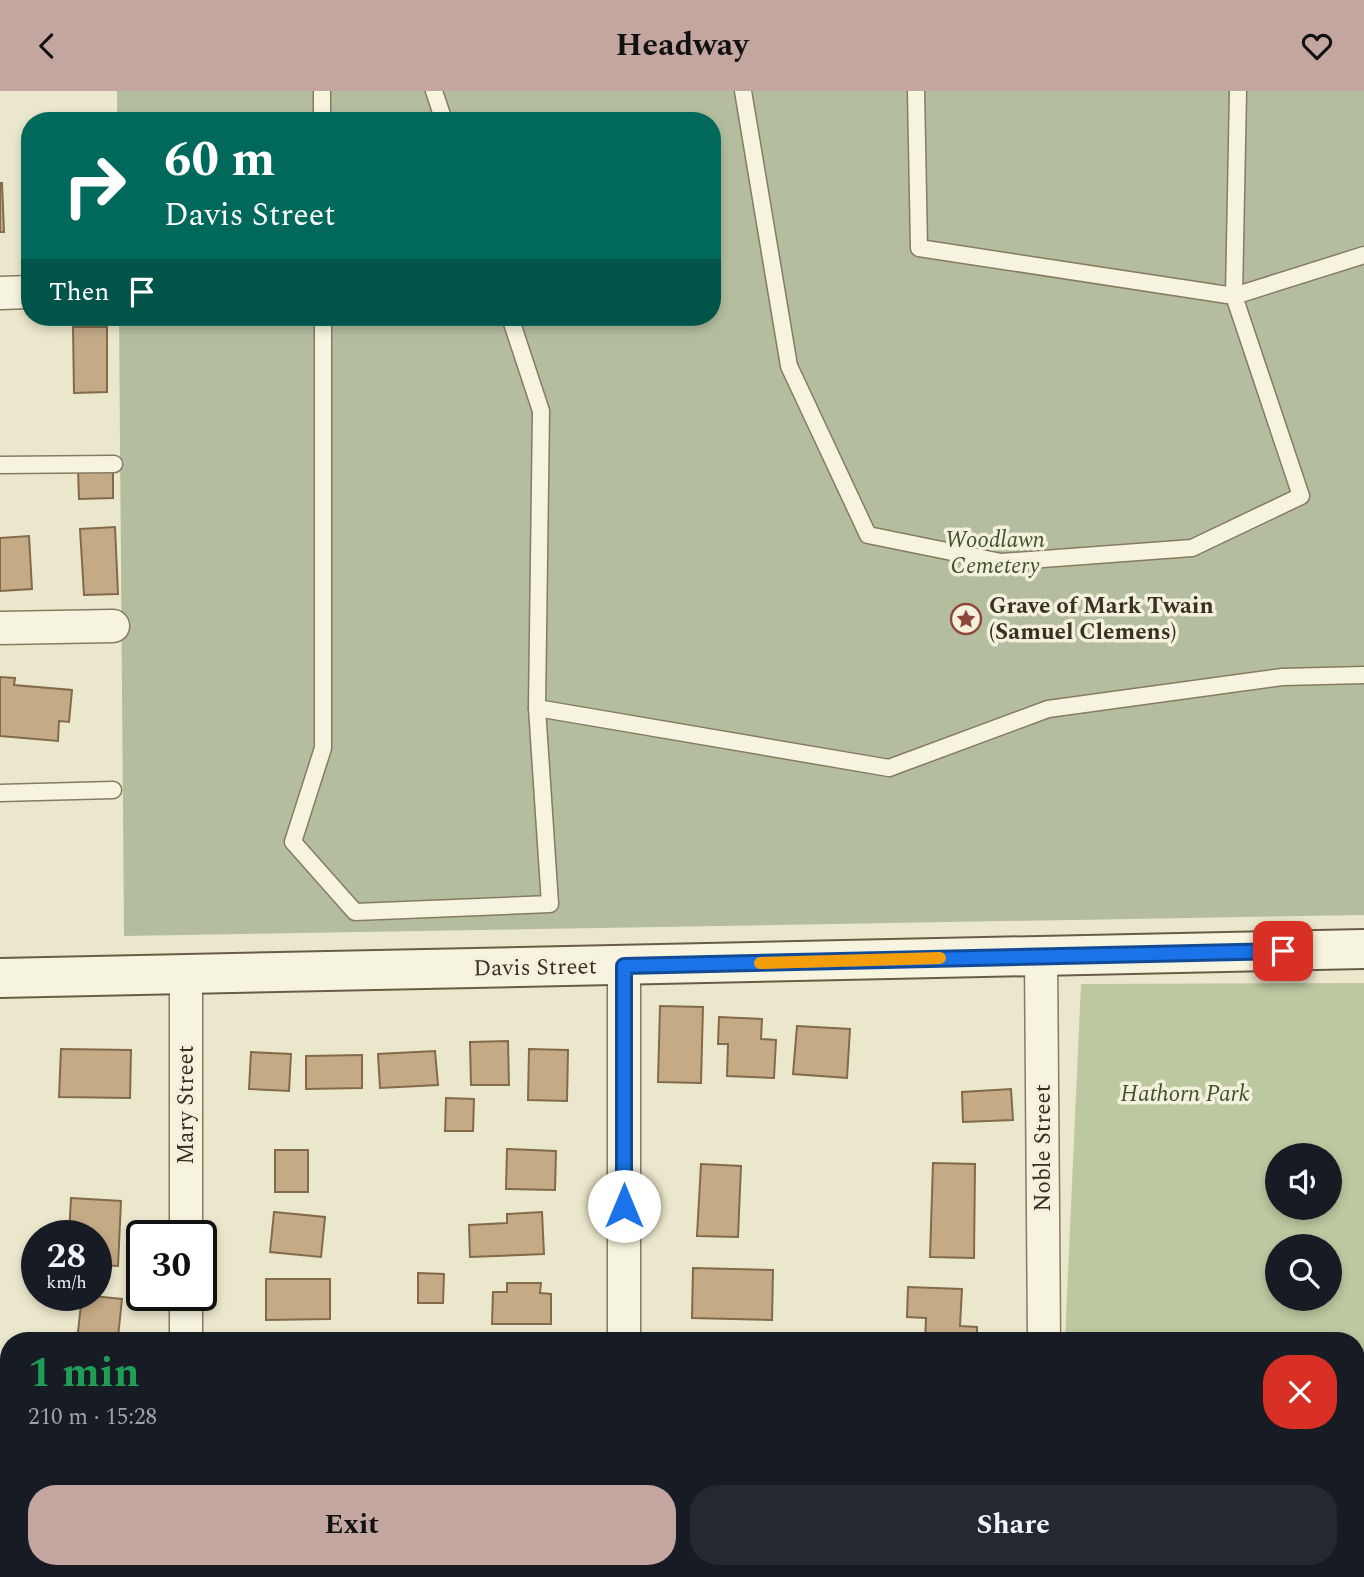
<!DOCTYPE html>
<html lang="en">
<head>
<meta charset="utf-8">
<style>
  body { margin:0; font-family:Spectral,serif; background:#242831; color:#f1f3f6; height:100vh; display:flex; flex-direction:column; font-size:26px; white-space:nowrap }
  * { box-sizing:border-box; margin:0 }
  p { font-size:23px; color:#9ea1a6 }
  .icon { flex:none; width:38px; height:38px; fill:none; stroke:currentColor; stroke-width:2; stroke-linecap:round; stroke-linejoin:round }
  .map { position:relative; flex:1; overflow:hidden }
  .drawer { position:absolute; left:0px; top:1241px; width:1365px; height:247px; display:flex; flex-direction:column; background:#171b24; border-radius:28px 28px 0 0; box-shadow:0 4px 10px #0003 }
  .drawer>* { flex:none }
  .banner { position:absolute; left:21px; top:21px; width:700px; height:214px; border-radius:28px; box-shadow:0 4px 10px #0003; background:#00695c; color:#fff; overflow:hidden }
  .tools { position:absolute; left:1265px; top:1052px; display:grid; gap:14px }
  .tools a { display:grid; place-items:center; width:77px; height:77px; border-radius:50%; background:#171b24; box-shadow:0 4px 10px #0003; font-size:35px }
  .speed { position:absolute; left:21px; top:1129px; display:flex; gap:14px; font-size:35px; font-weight:700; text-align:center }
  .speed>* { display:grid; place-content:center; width:91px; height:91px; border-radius:50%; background:#171b24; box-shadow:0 4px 10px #0003; line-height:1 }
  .speed small { font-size:18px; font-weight:400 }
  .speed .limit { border:4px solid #111; border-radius:10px; background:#fff; color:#111 }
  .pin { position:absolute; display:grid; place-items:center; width:60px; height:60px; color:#fff; margin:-30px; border-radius:14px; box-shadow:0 4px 10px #0006 }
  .me { position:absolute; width:77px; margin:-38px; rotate:0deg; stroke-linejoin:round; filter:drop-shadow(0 0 5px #0008) }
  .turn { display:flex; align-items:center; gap:24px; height:147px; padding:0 28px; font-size:32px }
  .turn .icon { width:91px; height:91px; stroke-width:2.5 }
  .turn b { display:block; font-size:49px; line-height:60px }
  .then { display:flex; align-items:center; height:66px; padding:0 28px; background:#0003; gap:14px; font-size:26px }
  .round { display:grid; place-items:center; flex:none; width:74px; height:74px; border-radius:28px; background:#242831 }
  .summary { display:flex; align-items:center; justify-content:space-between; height:119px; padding:0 28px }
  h1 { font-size:42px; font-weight:700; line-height:52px; color:#1e9e55 }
  .cta { display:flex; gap:14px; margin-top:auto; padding:14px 28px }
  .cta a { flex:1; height:80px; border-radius:28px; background:#c4a6a0; color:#111; font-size:28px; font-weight:700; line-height:80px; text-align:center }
  .cta a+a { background:#242831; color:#f1f3f6 }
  header { display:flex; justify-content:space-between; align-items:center; height:91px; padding:0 28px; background:#c4a6a0; color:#111; font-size:32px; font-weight:700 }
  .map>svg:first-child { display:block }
  .green { fill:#bcc8a0; fill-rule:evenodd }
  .cemetery { fill:#b4be9e }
  .building { fill:#c4ab86; stroke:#826a4a; stroke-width:2 }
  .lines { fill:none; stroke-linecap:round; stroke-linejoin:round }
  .lane-casing { stroke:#867b61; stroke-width:19 }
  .street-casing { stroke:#867b61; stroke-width:35 }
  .secondary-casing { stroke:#685d44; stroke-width:42 }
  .path { stroke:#867b61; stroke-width:4.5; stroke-dasharray:5 3.5; stroke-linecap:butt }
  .lane { stroke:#f6f3de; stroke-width:16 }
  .street { stroke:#f6f3de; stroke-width:32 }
  .secondary { stroke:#f6f3de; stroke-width:38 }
  .route-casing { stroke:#114b97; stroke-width:18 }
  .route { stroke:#1a73e8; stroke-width:12 }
  .slow { stroke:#f59e0b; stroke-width:12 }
  .labels { text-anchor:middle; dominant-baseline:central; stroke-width:7; stroke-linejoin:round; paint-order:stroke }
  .park-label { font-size:23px; font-style:italic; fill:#42522c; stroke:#f3f0db }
  .poi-label { font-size:23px; font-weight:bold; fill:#383123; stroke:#f3f0db; text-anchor:start }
  .street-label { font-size:23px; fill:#383123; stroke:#f3f0db }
</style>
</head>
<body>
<header><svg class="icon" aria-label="back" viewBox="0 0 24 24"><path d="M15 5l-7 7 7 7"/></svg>Headway<svg class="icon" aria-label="heart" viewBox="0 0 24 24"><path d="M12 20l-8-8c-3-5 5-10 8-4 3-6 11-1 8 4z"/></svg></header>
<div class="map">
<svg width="1364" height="1486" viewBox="0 0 1364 1486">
  <rect width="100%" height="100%" fill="#ebe7cc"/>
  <!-- green -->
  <path class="green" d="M1364 892V1481L1246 1479H1356V1250L1065 1249 1081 893ZM1278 1064H1330V1116H1278ZM1278 1155H1330V1208H1278Z"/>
  <!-- cemetery -->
  <polygon class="cemetery" points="117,0 1364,0 1364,824 124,845 119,226 712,226 712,30 117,30"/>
  <!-- building -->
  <g class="building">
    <polygon points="0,92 2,92 4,141 0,141"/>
    <polygon points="73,236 107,236 107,301 74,302"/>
    <polygon points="78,378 113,378 113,407 79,408"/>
    <polygon points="115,436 118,503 84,504 80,438"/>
    <polygon points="29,445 32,498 0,500 0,447"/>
    <polygon points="0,586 15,587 14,594 72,599 69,631 59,630 58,650 0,645"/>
    <polygon points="660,915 703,916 701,992 658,991"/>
    <polygon points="719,926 762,928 761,948 776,949 774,987 727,985 728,953 718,953"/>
    <polygon points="797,935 850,938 847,987 793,983"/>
    <polygon points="508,950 509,994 471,994 470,951"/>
    <polygon points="61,958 131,959 130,1007 59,1006"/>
    <polygon points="529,958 568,959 567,1010 528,1009"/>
    <polygon points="435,960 438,994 380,997 378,963"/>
    <polygon points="251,961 291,963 289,1000 249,998"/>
    <polygon points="362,964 362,997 306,998 306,965"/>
    <polygon points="1011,998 1013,1029 963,1031 962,1001"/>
    <polygon points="446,1007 474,1008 473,1040 445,1040"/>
    <polygon points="507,1058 556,1060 555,1099 506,1098"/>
    <rect x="275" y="1059" width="33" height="42"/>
    <polygon points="933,1072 975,1073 974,1167 930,1166"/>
    <polygon points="701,1073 741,1075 738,1146 697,1145"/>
    <polygon points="71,1107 121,1110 118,1175 96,1174 96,1144 69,1144"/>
    <polygon points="274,1121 325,1126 321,1166 270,1161"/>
    <polygon points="542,1121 544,1163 470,1166 469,1134 507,1132 507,1123"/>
    <polygon points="693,1177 773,1179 772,1229 692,1227"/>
    <polygon points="418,1182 444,1183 443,1212 418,1212"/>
    <polygon points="266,1188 330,1188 330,1228 266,1229"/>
    <polygon points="507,1192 541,1192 540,1202 551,1203 551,1233 492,1233 493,1201 507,1201"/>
    <polygon points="908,1196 962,1198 960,1235 977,1236 977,1250 925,1250 926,1227 907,1226"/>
    <polygon points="82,1204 122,1208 118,1246 133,1250 77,1250"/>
    <rect x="697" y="1244" width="69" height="6"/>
    <rect x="78" y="1479" width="46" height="7"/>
    <polygon points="277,1479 311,1479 310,1486 276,1486"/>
    <polygon points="477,1479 550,1479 549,1486 476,1486"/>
    <polygon points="929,1479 973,1479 972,1486 929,1486"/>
    <polygon points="1111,1479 1178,1485 1178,1486 1111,1486"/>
  </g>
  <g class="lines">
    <!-- lane casing -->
    <g class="lane-casing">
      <g id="lane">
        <polyline points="322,0 322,30"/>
        <polyline points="434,0 444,30"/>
        <polyline points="743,0 789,275 868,444 1001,471 1192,457 1301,405 1234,205 919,157 916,0"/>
        <polyline points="1238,0 1234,205 1364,164"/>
        <polyline points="323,226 323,657 293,751 355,821 550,813 537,617"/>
        <polyline points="510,226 541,320 537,617 889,677 1048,618 1282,586 1364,584"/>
        <polyline points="0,374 114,373"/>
        <polyline points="0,702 113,699"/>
      </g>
    </g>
    <!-- street casing -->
    <g class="street-casing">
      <g id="street">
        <polyline points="0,202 30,201"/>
        <polyline points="0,537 113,535"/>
        <polyline points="1041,865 1044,1250"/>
        <polyline points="624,875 624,1250"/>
        <polyline points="186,1144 186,883"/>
        <polyline points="186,1204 186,1250"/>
        <polyline points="186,1479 186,1486"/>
        <polyline points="1046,1479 1046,1486"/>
        <polyline points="624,1486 624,1479"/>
      </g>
    </g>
    <!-- secondary casing -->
    <g class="secondary-casing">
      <polyline id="secondary" points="0,887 1364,858"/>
    </g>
    <!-- path -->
    <g class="path">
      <polyline points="1356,1421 1364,1432"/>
      <polyline points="1356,1448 1364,1448"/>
    </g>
    <!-- lane -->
    <use href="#lane" class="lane"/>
    <!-- street -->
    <use href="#street" class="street"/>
    <!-- secondary -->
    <use href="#secondary" class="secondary"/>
  </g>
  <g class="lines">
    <!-- route casing -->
    <g class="route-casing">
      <polyline id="route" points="624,1115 624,875 1283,860"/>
    </g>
    <!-- route -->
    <use href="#route" class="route"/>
    <!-- slow -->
    <polyline class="slow" points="760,872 940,867"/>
  </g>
  <!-- icons -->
  <defs>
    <g id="sight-ring" transform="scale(1.575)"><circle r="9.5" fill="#f3f0db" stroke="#8e4738" stroke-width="1.5"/><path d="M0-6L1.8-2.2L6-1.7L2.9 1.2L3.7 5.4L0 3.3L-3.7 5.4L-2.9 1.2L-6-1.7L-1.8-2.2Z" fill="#8e4738"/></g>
  </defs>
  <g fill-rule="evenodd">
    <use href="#sight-ring" x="966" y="528"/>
  </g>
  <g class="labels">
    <!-- park labels -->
    <g class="park-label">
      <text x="995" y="449">Woodlawn<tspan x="995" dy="26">Cemetery</tspan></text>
      <text x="1185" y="1003">Hathorn Park</text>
    </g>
    <!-- poi labels -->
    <g class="poi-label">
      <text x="989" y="515">Grave of Mark Twain<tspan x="989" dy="26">(Samuel Clemens)</tspan></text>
    </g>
    <!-- street labels -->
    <g class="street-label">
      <text transform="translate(535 877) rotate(-1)">Davis Street</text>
      <text transform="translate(186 1014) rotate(-90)">Mary Street</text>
      <text transform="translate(1043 1057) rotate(-90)">Noble Street</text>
    </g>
  </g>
</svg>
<div class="tools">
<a><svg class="icon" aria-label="sound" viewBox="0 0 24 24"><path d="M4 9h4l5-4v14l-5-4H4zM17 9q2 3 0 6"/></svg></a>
<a><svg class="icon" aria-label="search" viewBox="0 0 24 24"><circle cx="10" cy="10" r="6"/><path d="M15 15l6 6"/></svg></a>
</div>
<div class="speed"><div>28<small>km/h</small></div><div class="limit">30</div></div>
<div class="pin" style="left:1283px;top:860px;background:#d93025"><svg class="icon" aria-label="arrive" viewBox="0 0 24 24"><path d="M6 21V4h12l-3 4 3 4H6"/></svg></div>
<svg class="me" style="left:624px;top:1115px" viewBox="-20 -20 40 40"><circle r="19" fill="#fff"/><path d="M0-13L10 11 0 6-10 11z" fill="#1a73e8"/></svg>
<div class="banner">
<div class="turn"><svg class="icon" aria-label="right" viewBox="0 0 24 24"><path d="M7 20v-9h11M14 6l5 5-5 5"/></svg><div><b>60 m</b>Davis Street</div></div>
<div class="then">Then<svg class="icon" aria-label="arrive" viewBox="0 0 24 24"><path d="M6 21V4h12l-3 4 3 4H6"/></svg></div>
</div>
<section class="drawer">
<div class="summary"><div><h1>1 min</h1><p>210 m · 15:28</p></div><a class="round" style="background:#d93025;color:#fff"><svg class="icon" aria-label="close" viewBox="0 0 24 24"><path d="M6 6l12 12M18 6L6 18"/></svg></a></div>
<div class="cta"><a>Exit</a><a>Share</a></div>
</section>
</div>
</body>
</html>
